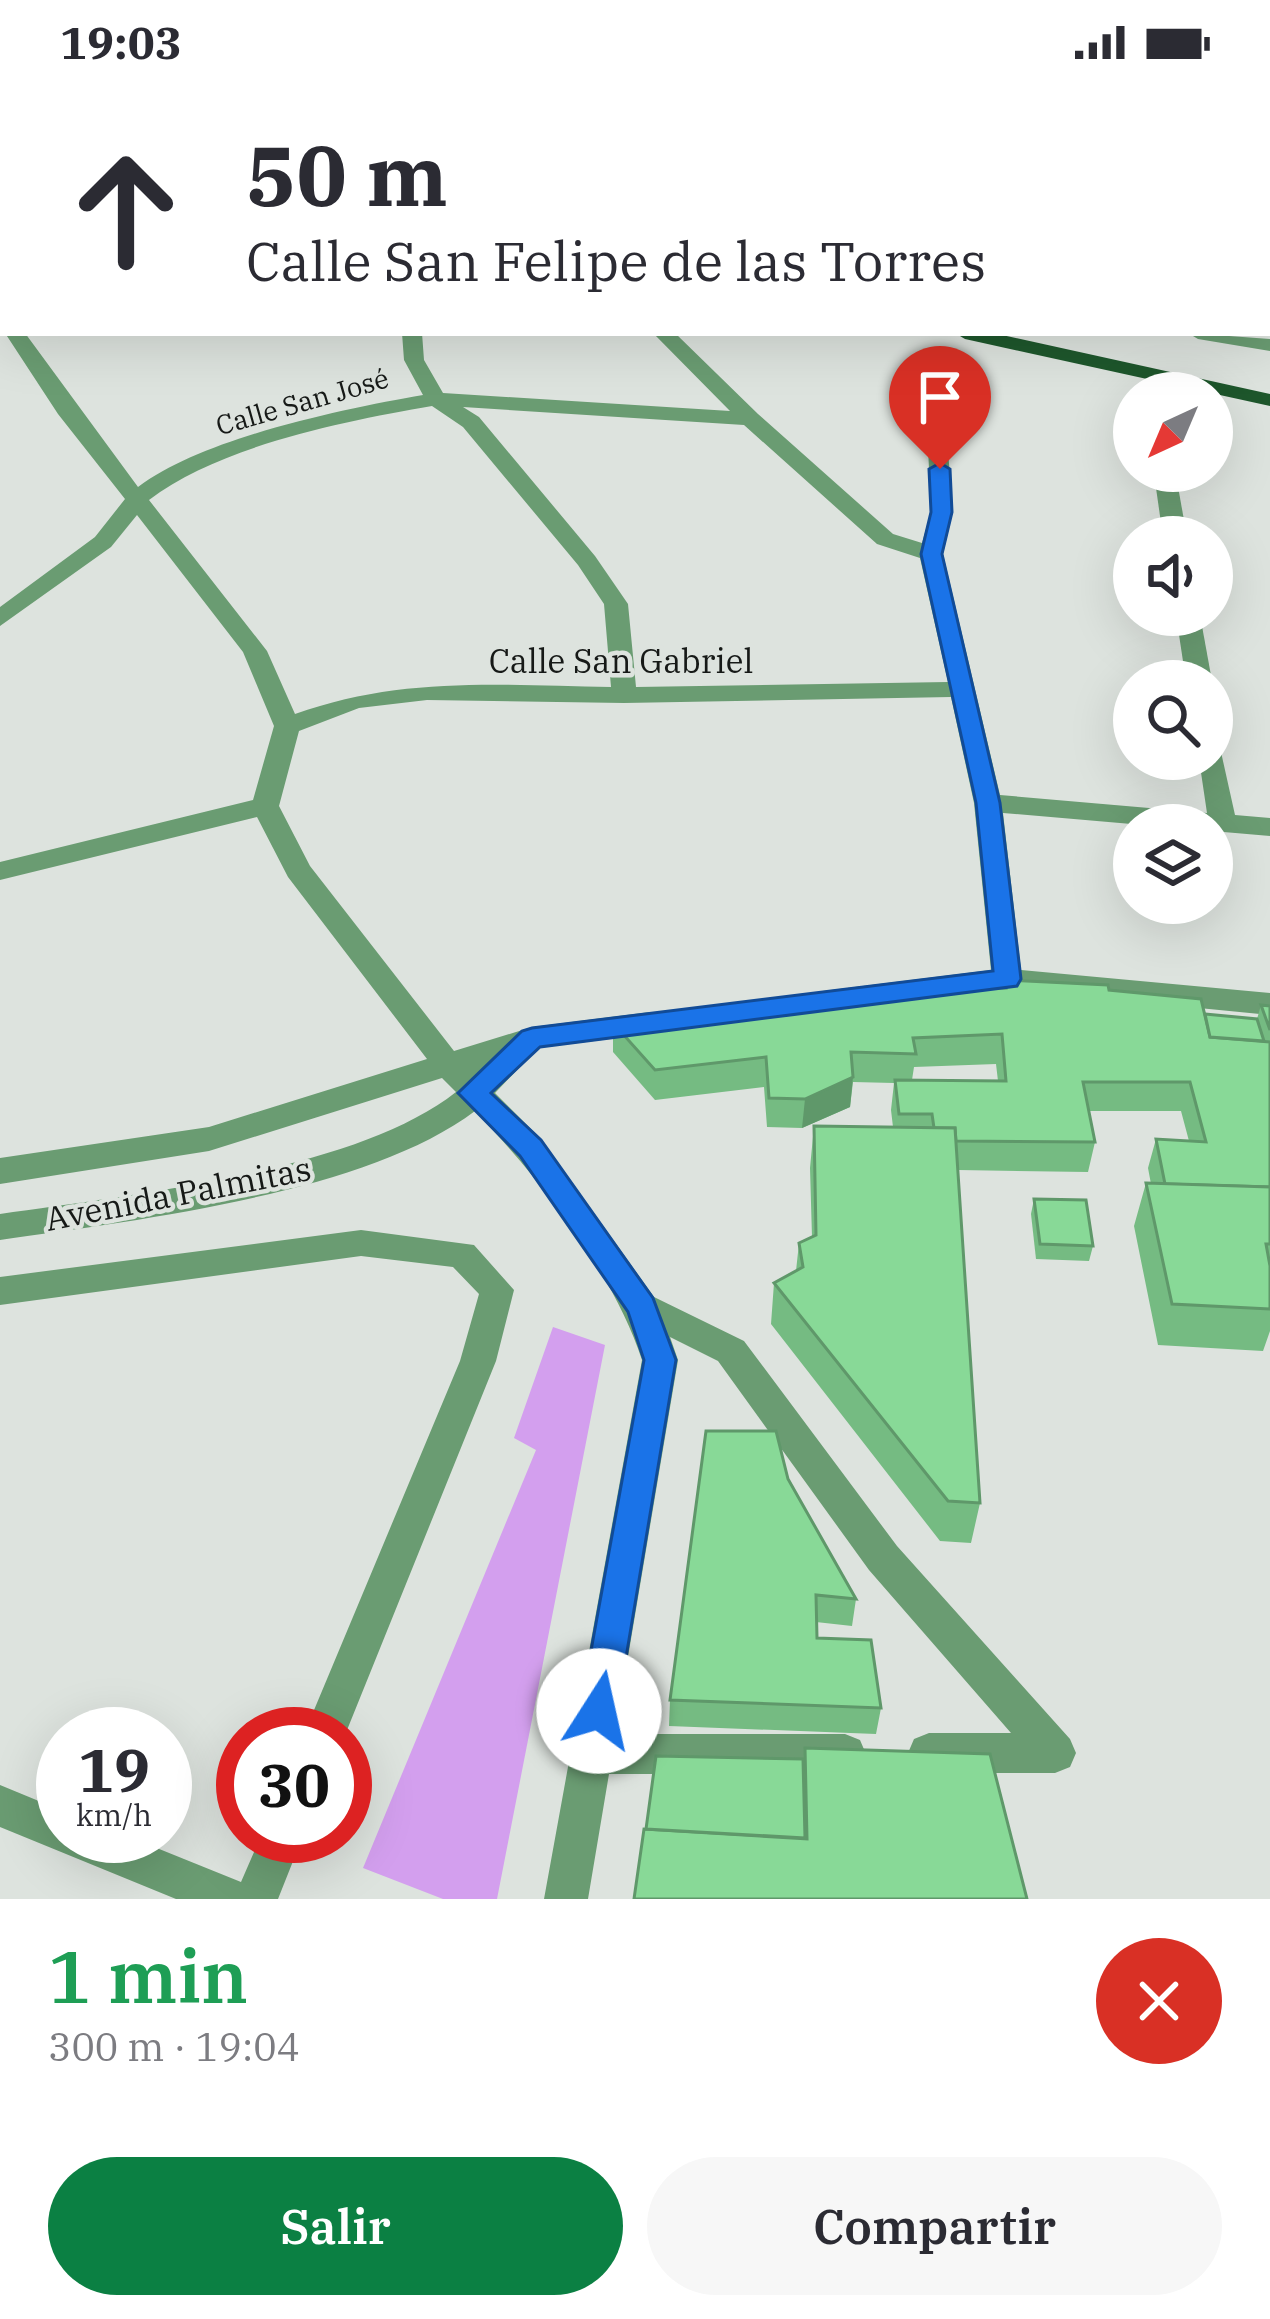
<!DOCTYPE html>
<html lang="es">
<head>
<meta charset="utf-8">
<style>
  body { margin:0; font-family:"IBM Plex Serif",serif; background:#f7f7f7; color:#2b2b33; height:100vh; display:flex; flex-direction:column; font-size:45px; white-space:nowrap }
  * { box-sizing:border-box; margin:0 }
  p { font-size:39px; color:#7c7c81 }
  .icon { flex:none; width:66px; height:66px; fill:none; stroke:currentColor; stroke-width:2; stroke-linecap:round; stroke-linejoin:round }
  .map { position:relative; height:1815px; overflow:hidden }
  .sheet { display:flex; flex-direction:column; background:#fff; flex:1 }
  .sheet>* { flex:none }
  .hud { position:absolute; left:0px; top:0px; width:1272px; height:252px; box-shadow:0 12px 48px #0002; background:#fff; color:#2b2b33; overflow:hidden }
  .needle { width:78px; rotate:224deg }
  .buttons { position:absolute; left:1113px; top:288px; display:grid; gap:24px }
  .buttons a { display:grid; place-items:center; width:120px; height:120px; border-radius:50%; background:#fff; box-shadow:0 12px 48px #0002; font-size:60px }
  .speed { position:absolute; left:36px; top:1623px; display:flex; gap:24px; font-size:60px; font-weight:700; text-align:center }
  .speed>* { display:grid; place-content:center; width:156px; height:156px; border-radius:50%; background:#fff; box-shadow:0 12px 48px #0002; line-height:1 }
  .speed small { font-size:30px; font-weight:400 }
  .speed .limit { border:18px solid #d22; background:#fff; color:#111 }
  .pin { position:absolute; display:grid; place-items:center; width:102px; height:102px; color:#fff; margin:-123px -51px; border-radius:50% 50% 50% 0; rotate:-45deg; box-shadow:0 0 12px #0007 }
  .pin .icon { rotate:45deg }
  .me { position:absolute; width:132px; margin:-66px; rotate:10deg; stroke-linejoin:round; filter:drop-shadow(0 0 9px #0008) }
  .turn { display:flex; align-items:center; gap:42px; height:252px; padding:0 48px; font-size:54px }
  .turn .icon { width:156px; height:156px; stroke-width:2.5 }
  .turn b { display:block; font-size:84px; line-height:102px }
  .round { display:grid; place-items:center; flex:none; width:126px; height:126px; border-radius:63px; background:#f7f7f7 }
  .overview { display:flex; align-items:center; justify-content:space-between; height:204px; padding:0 48px }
  h1 { font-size:72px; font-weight:600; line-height:90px; color:#1e9e55 }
  .action { display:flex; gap:24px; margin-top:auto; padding:24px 48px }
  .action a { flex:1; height:138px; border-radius:72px; background:#0b8043; color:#fff; font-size:48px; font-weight:600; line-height:138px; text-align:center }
  .action a+a { background:#f7f7f7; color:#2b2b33 }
  .status { display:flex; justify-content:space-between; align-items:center; height:84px; padding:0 60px; background:#fff; direction:ltr }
  .status svg { height:33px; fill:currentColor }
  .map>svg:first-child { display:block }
  .green { fill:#d39fee }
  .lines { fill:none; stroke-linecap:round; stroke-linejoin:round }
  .minor { fill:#6a9c72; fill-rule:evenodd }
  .major { fill:#1e572c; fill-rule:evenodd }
  .wall { fill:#75bb82; fill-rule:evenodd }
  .shaded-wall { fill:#5f986a }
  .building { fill:#88d997; stroke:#5f986a; stroke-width:3 }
  .route { fill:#1a73e8; stroke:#114b97; stroke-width:3 }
  .labels { text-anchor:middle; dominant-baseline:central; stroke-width:9; stroke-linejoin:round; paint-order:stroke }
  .far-street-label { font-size:27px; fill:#161917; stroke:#dde3de }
  .street-label { font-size:33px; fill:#161917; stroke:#dde3de }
</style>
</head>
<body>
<div class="status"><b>19:03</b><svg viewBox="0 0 49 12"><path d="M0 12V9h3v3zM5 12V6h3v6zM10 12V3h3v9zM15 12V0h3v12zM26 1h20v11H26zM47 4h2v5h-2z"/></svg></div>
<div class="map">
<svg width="1270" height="1815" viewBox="0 0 1270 1815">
  <rect width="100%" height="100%" fill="#dde3de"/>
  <!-- green -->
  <polygon class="green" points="553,1243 605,1261 497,1815 443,1815 363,1784 536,1366 514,1354"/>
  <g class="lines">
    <!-- minor -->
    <g class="minor">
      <rect x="0" y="10" width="3" height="10"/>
      <polygon points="1270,77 1270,88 1269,88 1269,77"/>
      <polygon points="3,151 3,164 0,165 0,152"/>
      <polygon points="0,221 3,222 3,237 0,236"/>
      <rect x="1269" y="233" width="1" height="12"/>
      <path d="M5 249H25L138 403C203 354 342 325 423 311L404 276 402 249H422L424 276 443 309 730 327 653 249H675L758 330 893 450 922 459 931 427 925 300 942 296 953 427 943 470 1000 711 1207 729 1199 675H1212V666L1221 668 1235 731 1270 734V752L1212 747V741H1143L1003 729 1021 886 1270 909V931L1007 905 823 929 812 926 808 918 812 910 823 907 991 886 974 719 951 613 624 619 427 616 359 624 299 647 279 722 310 782 454 967 532 943 650 928 661 931 665 939 661 947 650 950 538 964 495 1009 541 1055 654 1213 744 1257 897 1462 1070 1655 1076 1669 1070 1683 1055 1689H929L914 1683 908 1669 914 1655 929 1649H1011L869 1486 718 1277 670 1253 678 1276 615 1650H845L860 1656 866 1670 860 1684 845 1690H609L588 1815H544L642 1276C613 1187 539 1094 475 1027 365 1110 136 1136 0 1156V1130C128 1111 355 1088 456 1008L442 994 209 1067 0 1100V1074L209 1043 427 975 288 793 257 733 0 796V778L253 716 274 642 243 568 137 431 111 463 0 542V523L95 453 125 415 58 330ZM432 322 463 343 578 481 604 520 611 603C500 601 400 592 295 630L267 567 149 416C219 362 345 337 432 322ZM463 323 744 341 877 460 920 474 948 598 636 603 628 520 595 472 479 333Z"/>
      <polygon points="1188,249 1270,255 1270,267 1198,255"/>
      <polygon points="1166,390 1177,397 1187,453 1163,453 1155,397"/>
      <polygon points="1176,531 1200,531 1212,597 1186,597"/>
      <polygon points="361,1146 474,1161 514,1206 496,1277 345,1651 304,1650 460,1277 479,1210 453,1183 361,1172 0,1221 0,1193"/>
      <polygon points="0,1701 63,1727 63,1752 127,1752 241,1798 261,1752 303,1752 278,1815 176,1815 0,1743"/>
    </g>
    <!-- major -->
    <g class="major">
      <rect x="0" y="137" width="3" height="12"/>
      <polygon points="955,249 993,249 1270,310 1270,322 965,255"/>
    </g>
  </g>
  <!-- wall -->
  <g class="wall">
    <path d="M1005 896 1109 906 1205 930 1257 935 1261 921 1270 922V1247L1263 1267 1158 1261 1134 1142 1146 1099 1151 1100 1148 1084 1156 1055 1189 1057 1181 1027H1089L1095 1058 1088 1088 958 1086 980 1419 971 1459 940 1457 771 1240 774 1199 796 1187 799 1159 812 1153 810 1084 814 1042 893 1043 891 1026 894 999 853 998 850 1023 802 1044 767 1043 764 1003 655 1016 613 968V939L1004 904ZM996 980 998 997 912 996 914 983Z"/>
    <polygon points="1034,1115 1093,1162 1089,1177 1036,1175 1031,1130"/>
    <polygon points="788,1395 856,1515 852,1542 816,1538 817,1554 881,1624 876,1650 669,1642 670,1616"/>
  </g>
  <!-- shaded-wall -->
  <polygon class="shaded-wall" points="853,993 850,1023 802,1044 805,1015"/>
  <!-- building -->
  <g class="building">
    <polygon points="1005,896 1108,901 1109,906 1201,915 1210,953 1270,958 1270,1103 1165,1100 1156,1055 1206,1058 1190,998 1083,998 1095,1058 956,1057 955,1044 934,1044 932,1030 899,1030 895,996 1006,997 1002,950 913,954 916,970 851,968 853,993 805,1015 769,1014 766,973 655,986 613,939 824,914 907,912 908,906 1006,904"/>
    <polygon points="1261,921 1270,922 1270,946"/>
    <polygon points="1205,930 1257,935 1264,957 1210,953"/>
    <polygon points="814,1042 955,1044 980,1419 948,1417 774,1199 803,1183 799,1159 816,1151"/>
    <polygon points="1146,1099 1270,1103 1270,1160 1266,1160 1270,1182 1270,1225 1172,1220"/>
    <polygon points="1034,1115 1086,1116 1093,1162 1040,1160"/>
    <polygon points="706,1347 776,1347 788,1395 856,1515 816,1511 817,1554 871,1556 881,1624 670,1616"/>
    <polygon points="805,1664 990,1670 1027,1815 634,1815 644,1745 807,1755"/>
    <polygon points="656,1672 803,1675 805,1754 646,1745"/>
  </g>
  <!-- route -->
  <polygon class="route" points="940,379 950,385 952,428 942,470 1000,719 1021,895 1017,902 540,963 491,1009 541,1056 653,1214 676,1276 617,1627 612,1639 599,1644 586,1639 580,1627 644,1276 628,1228 520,1072 458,1009 522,947 532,944 993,887 976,719 921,470 931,428 929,385"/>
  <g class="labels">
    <!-- far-street labels -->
    <g class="far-street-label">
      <text transform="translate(302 317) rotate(-16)">Calle San José</text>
    </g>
    <!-- street labels -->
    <g class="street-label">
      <text x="621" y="576">Calle San Gabriel</text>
      <text transform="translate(178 1109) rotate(-11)">Avenida Palmitas</text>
    </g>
  </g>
</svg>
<div class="buttons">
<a><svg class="needle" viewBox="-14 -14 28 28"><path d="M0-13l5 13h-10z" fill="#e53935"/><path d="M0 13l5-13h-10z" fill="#7c7c81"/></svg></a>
<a><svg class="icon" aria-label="sound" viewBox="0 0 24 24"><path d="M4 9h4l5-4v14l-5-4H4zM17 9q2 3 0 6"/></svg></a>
<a><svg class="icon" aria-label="search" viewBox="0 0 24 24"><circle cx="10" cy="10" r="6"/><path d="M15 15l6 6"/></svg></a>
<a><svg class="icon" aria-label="layers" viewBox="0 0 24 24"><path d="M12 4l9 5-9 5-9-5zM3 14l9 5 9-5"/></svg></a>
</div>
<div class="speed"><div>19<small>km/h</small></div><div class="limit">30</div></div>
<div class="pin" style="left:940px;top:385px;background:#d93025"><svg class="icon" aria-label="arrive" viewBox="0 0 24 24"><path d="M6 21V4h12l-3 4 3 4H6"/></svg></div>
<svg class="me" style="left:599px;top:1627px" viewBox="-20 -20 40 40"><circle r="19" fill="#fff"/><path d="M0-13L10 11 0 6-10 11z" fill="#1a73e8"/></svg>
<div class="hud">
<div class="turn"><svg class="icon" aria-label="ahead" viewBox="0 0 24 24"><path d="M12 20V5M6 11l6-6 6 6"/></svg><div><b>50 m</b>Calle San Felipe de las Torres</div></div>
</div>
</div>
<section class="sheet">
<div class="overview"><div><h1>1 min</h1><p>300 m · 19:04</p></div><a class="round" style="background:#d93025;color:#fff"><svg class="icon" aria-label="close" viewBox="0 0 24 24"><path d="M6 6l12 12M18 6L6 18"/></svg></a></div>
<div class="action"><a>Salir</a><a>Compartir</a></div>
</section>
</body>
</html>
